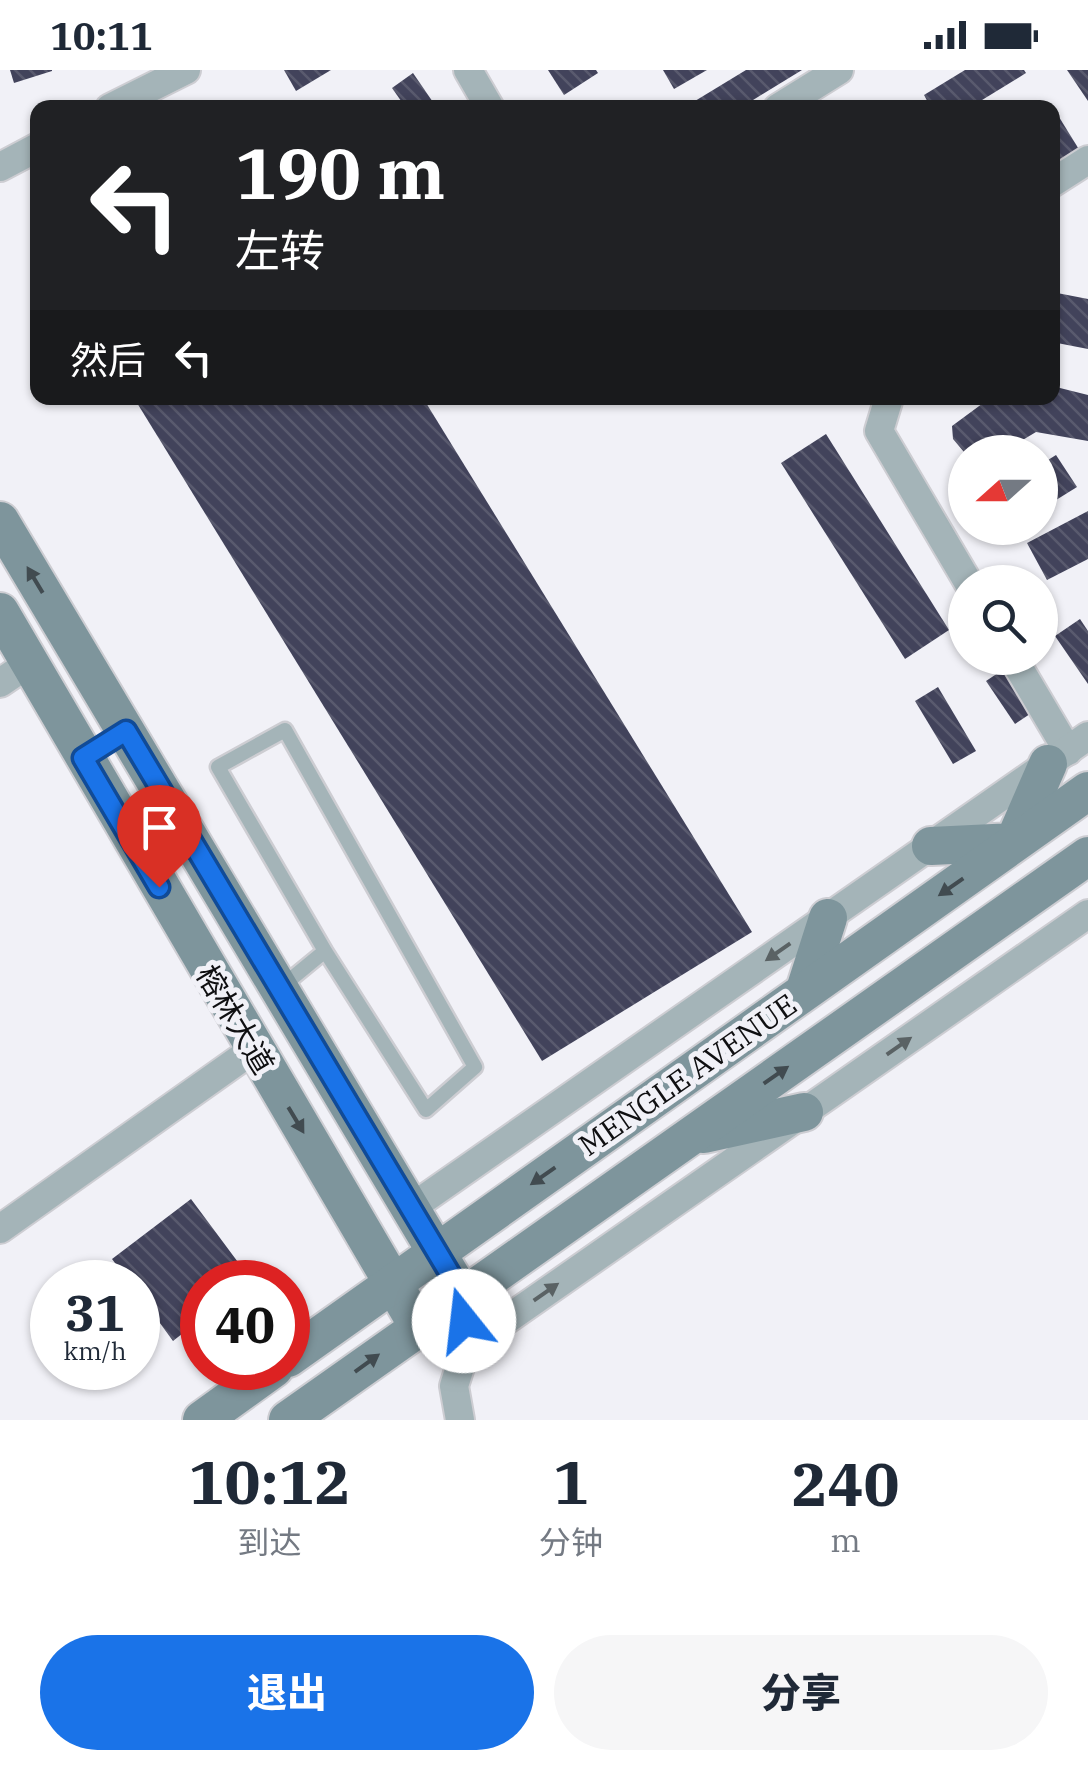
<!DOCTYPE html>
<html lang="zh">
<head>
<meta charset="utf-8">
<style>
  body { margin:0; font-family:"IBM Plex Serif","Noto Sans SC",serif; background:#f6f6f7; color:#1f2937; height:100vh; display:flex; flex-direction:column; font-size:38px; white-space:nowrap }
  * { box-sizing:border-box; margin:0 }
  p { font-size:32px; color:#747a83 }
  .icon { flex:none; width:55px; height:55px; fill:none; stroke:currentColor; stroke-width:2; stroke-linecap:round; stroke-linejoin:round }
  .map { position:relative; height:1350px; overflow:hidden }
  .details { display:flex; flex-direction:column; background:#fff; flex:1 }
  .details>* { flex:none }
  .guide { position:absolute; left:30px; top:30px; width:1030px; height:305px; border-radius:20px; box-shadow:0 2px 8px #0004; background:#202124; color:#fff; overflow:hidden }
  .needle { width:65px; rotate:249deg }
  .controls { position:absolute; left:948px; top:365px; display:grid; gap:20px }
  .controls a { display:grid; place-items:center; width:110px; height:110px; border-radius:50%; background:#fff; box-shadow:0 2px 8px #0004; font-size:50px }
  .speed { position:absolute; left:30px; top:1190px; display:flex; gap:20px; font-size:50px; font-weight:700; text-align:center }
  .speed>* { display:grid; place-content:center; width:130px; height:130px; border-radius:50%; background:#fff; box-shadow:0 2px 8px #0004; line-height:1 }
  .speed small { font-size:25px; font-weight:400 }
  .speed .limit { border:15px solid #d22; background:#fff; color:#111 }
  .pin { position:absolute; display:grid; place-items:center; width:85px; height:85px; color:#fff; margin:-102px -42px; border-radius:50% 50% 50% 0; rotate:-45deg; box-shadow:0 0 10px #0007 }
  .pin .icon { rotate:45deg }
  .me { position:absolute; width:110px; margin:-55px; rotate:344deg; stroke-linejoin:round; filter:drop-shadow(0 0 8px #0008) }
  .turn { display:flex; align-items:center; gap:35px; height:210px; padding:0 40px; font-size:45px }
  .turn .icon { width:130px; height:130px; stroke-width:2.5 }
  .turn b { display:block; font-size:70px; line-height:85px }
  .then { display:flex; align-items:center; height:95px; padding:0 40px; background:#0003; gap:20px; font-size:38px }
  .eta { display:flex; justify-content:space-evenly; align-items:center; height:170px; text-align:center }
  .eta b { font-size:60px; font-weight:800; line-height:70px }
  .button { display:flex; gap:20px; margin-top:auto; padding:20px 40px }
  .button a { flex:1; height:115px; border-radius:60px; background:#1a73e8; color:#fff; font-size:40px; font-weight:800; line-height:115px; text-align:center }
  .button a+a { background:#f6f6f7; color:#1f2937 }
  .status { display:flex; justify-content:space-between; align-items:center; height:70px; padding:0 50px; background:#fff; direction:ltr }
  .status svg { height:28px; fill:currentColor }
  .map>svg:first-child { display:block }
  .building { fill:url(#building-back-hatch) }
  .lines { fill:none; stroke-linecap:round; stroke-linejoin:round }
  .lane-casing { stroke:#cdcdd2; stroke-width:19 }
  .street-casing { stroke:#cdcdd2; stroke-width:32 }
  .secondary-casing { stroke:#cdcdd2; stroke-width:42 }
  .lane { stroke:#a4b4b8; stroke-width:14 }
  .street { stroke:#a4b4b8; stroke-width:28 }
  .secondary { stroke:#7e959c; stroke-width:38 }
  .oneway { fill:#414b50 }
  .oneway2 { fill:#5a6264 }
  .route-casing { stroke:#114b97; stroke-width:25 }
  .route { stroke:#1a73e8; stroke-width:18 }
  .labels { text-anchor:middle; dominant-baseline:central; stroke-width:10; stroke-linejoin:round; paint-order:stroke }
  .street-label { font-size:30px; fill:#0f0f11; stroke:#f1f1f7 }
</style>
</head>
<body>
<div class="status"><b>10:11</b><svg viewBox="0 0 49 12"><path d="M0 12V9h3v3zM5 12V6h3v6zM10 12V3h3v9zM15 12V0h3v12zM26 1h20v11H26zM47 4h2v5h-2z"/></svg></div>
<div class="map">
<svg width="1088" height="1350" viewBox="0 0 1088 1350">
  <defs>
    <pattern id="building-back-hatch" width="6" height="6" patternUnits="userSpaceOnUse" patternTransform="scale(2.5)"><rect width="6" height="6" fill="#42435b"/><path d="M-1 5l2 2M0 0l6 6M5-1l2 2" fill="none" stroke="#595a6e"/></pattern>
  </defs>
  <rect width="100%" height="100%" fill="#f1f1f7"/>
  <!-- building -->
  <g class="building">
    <polygon points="10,0 52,0 52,1 14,13"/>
    <polygon points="284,0 331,0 296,21"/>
    <polygon points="548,0 596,0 598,3 564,25"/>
    <polygon points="663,0 707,0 674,19"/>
    <polygon points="746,0 802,0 740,38 699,38 695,31"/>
    <polygon points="965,0 1024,0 1026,3 969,38 931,38 924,25"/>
    <polygon points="1067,0 1088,0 1088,31"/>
    <polygon points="413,3 437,38 406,38 392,18"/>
    <polygon points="1059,47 1080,81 1052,97 1052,51"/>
    <polygon points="1052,222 1088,229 1088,279 1052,272"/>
    <polygon points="1052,316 1088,325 1088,371 1036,362 1003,382 964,382 953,369 952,356 990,328 1052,328"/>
    <polygon points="134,328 423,328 752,862 542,991"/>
    <polygon points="826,364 949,560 905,589 781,393"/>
    <polygon points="1056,385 1077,417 1040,440 1040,395"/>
    <polygon points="1088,441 1088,489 1047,510 1027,473"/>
    <polygon points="1080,549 1088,561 1088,614 1055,566"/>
    <polygon points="1004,599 1033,642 1015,654 986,611"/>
    <polygon points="938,617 976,681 953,694 915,631"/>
    <polygon points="191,1129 252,1211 202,1212 202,1248 173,1271 138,1223 138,1212 129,1212 112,1189"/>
  </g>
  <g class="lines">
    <!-- lane casing -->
    <g class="lane-casing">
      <polyline id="lane" points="280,918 325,881 218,697 285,660 475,997 426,1040 325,881"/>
    </g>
    <!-- street casing -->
    <g class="street-casing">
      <g id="street">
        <polyline points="468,0 490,38"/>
        <polyline points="110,38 186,0"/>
        <polyline points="778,38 839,0"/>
        <polyline points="0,97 38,77"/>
        <polyline points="1052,113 1088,90"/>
        <polyline points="889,328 879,361 968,512"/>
        <polyline points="1013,588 1068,681"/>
        <polyline points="0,613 28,594"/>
        <polyline points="411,1138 1088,666"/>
        <polyline points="0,1159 254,979"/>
        <polyline points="460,1350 454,1316 466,1278 1088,844"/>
      </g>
    </g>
    <!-- secondary casing -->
    <g class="secondary-casing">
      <g id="secondary">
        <polyline points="0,451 462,1225 466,1278 418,1256 0,542"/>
        <polyline points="931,776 1014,772 1048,694"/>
        <polyline points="805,920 828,848"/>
        <polyline points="704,1064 804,1042"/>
        <polyline points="288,1288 1088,721"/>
        <polyline points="202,1350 274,1298"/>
        <polyline points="288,1350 1088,786"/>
      </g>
    </g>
    <!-- lane -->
    <use href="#lane" class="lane"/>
    <!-- street -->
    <use href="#street" class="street"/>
    <!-- secondary -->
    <use href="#secondary" class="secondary"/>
  </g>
  <!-- one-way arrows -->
  <defs><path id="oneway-solid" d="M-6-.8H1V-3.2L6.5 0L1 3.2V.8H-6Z" transform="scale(2.5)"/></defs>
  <g class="oneway">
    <use href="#oneway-solid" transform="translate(35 510) rotate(-121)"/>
    <use href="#oneway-solid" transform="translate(951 817) rotate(145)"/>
    <use href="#oneway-solid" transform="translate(776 1005) rotate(-35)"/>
    <use href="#oneway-solid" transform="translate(296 1050) rotate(59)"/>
    <use href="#oneway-solid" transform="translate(543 1106) rotate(145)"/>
    <use href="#oneway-solid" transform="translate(367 1293) rotate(-36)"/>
  </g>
  <g class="oneway2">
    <use href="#oneway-solid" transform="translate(778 882) rotate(145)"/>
    <use href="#oneway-solid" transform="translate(899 976) rotate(-35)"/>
    <use href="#oneway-solid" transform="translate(546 1222) rotate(-35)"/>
  </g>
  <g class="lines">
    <!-- route casing -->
    <g class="route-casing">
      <polyline id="route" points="159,817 83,688 126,661 462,1224 464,1251"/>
    </g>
    <!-- route -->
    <use href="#route" class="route"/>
  </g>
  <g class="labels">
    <!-- street labels -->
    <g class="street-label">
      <text transform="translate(236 949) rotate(59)">榕林大道</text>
      <text transform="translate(687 1004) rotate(-35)">MENGLE AVENUE</text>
    </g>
  </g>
</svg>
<div class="controls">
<a><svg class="needle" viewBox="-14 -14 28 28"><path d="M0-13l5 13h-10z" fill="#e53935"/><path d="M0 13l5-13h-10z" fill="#747a83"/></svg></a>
<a><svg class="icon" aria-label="search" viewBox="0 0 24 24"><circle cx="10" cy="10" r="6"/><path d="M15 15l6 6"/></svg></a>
</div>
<div class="speed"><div>31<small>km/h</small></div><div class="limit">40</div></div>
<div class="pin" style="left:159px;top:817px;background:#d93025"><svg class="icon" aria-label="arrive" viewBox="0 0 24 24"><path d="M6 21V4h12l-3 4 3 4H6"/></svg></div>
<svg class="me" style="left:464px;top:1251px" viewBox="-20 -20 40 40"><circle r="19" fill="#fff"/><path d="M0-13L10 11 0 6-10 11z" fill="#1a73e8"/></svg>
<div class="guide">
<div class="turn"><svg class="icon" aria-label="left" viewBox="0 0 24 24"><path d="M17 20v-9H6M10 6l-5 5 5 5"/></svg><div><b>190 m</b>左转</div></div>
<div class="then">然后<svg class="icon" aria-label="left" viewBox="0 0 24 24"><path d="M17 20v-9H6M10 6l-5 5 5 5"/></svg></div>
</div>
</div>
<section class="details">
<div class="eta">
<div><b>10:12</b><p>到达</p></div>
<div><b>1</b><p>分钟</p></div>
<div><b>240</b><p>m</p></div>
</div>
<div class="button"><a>退出</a><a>分享</a></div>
</section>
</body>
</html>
